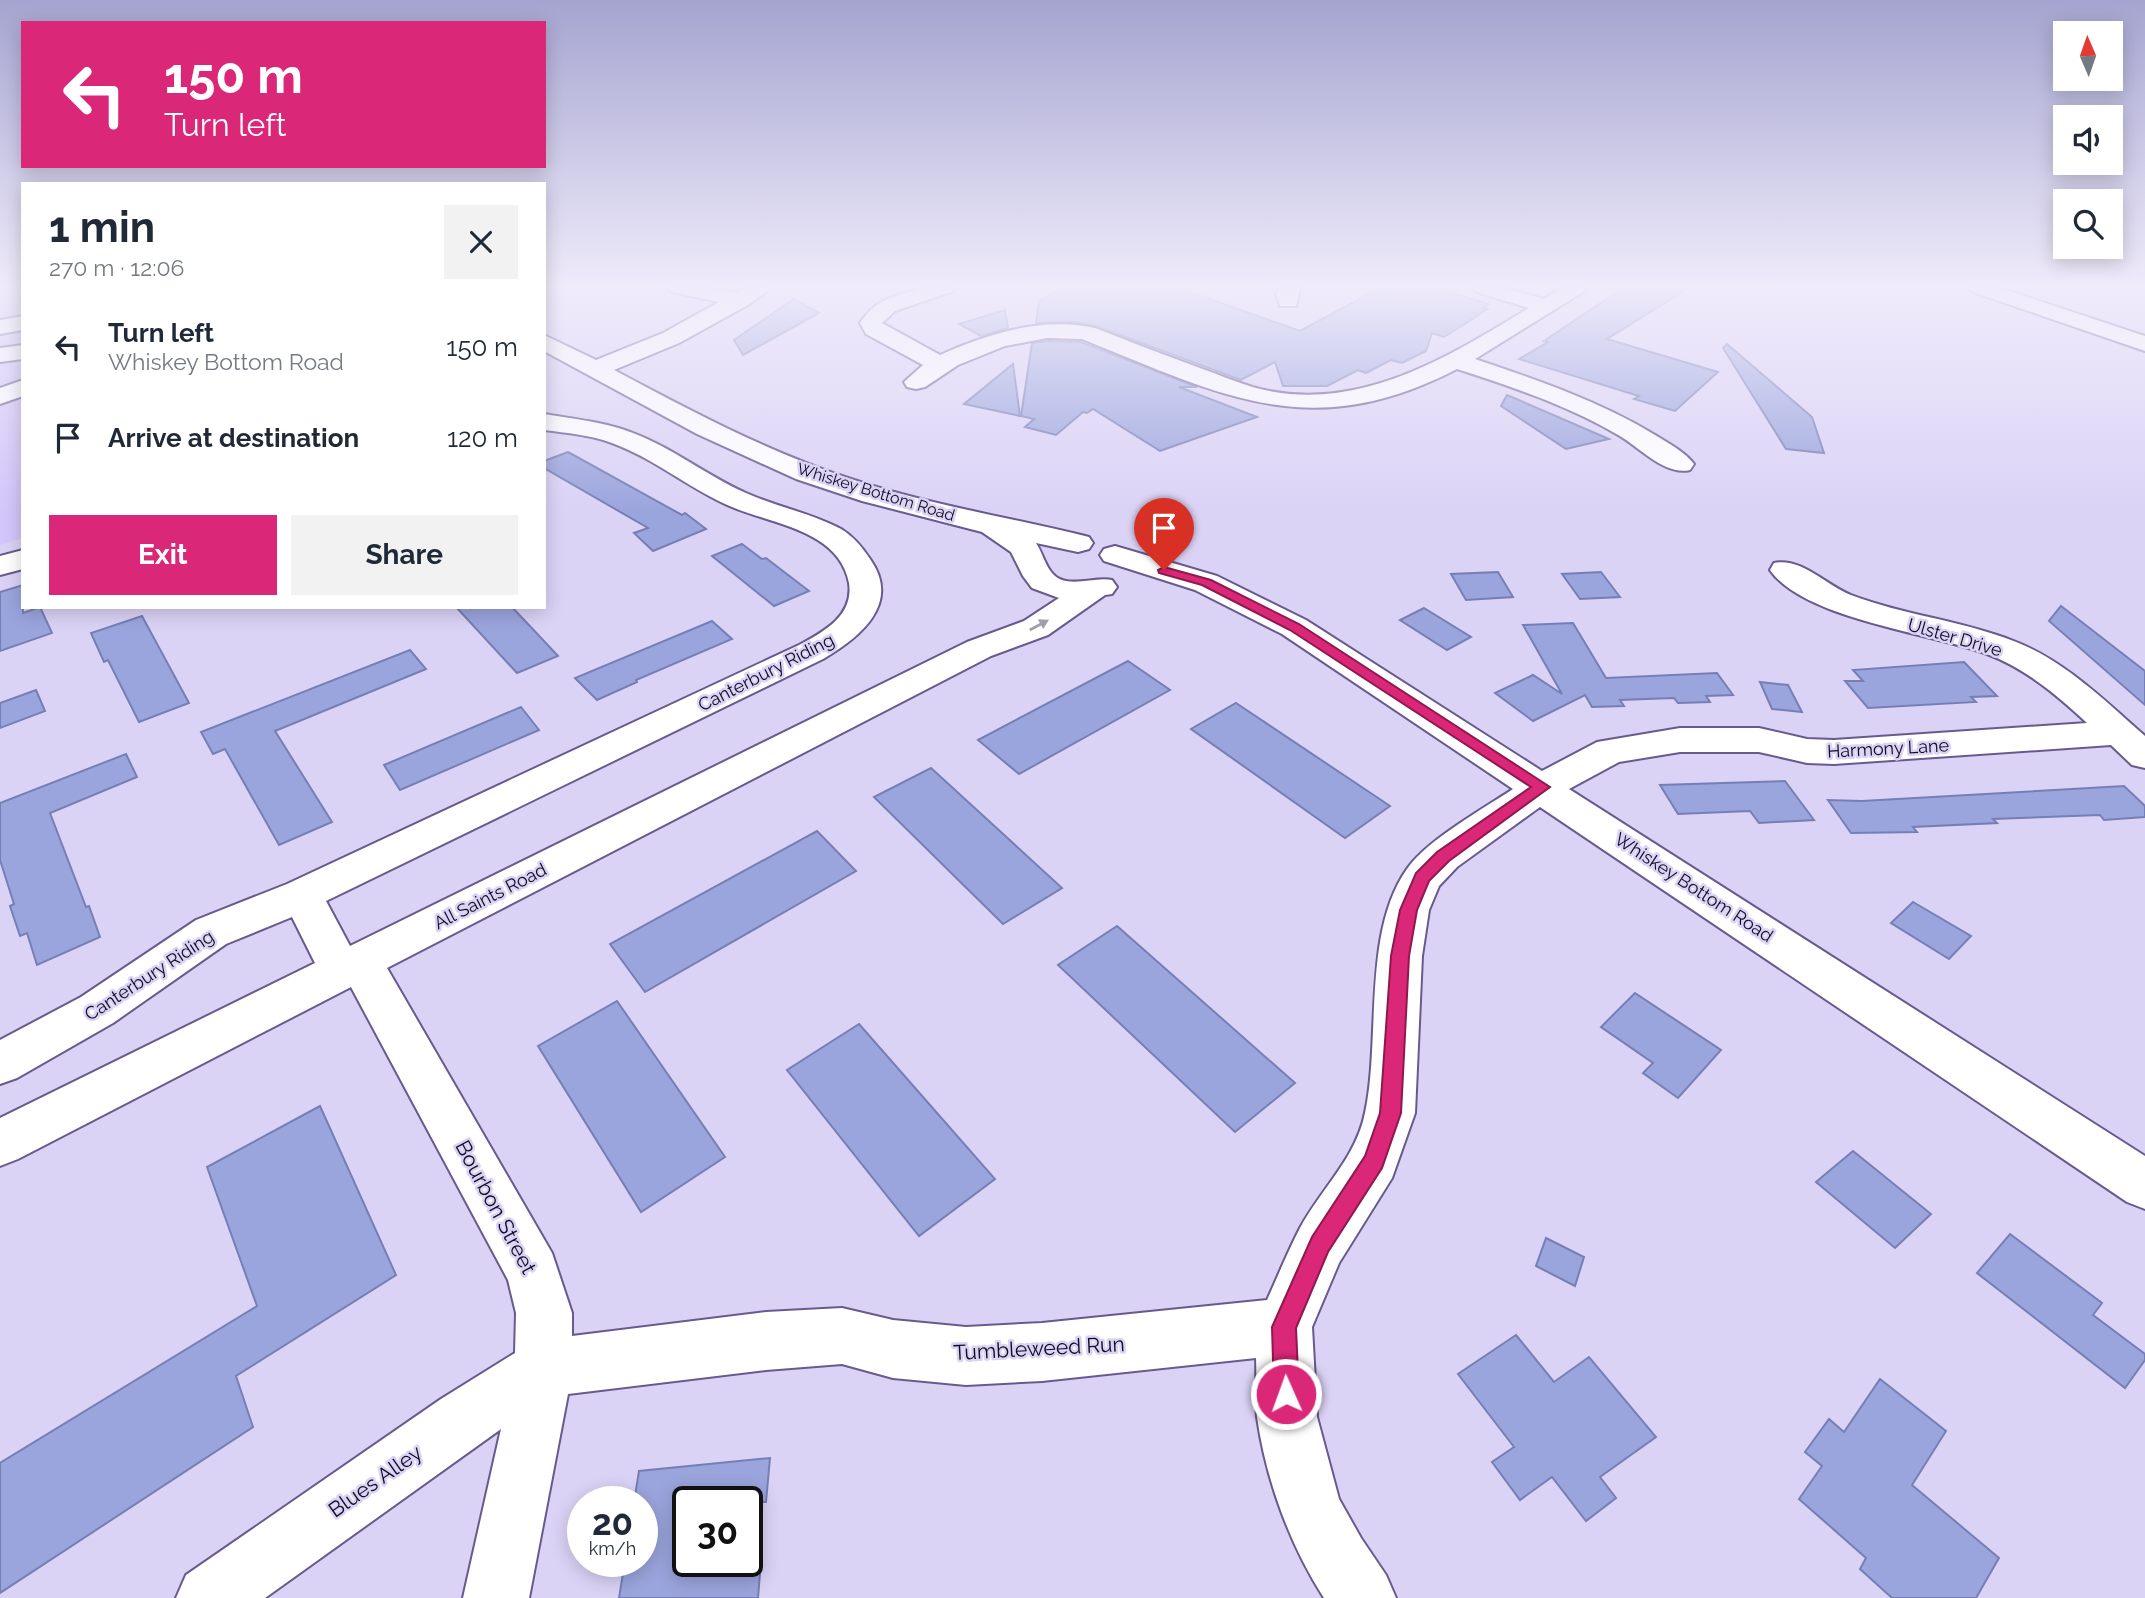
<!DOCTYPE html>
<html lang="en">
<head>
<meta charset="utf-8">
<style>
  body { margin:0; font-family:Raleway,sans-serif; background:#f2f2f3; color:#1f2937; height:100vh; display:flex; flex-direction:column; font-size:26px; white-space:nowrap }
  * { box-sizing:border-box; margin:0 }
  p { font-size:23px; color:#747a83 }
  .icon { flex:none; width:38px; height:38px; fill:none; stroke:currentColor; stroke-width:2; stroke-linecap:round; stroke-linejoin:round }
  .map { position:relative; flex:1; overflow:hidden }
  .sheet { position:absolute; left:21px; top:182px; width:525px; height:427px; display:flex; flex-direction:column; background:#fff; border-radius:0px; box-shadow:0 4px 18px #0003 }
  .sheet>* { flex:none }
  .banner { position:absolute; left:21px; top:21px; width:525px; height:147px; border-radius:0px; box-shadow:0 4px 18px #0003; background:#db2777; color:#fff; overflow:hidden }
  .needle { width:46px; rotate:358deg }
  .fabs { position:absolute; left:2053px; top:21px; display:grid; gap:14px }
  .fabs a { display:grid; place-items:center; width:70px; height:70px; border-radius:0px; background:#fff; box-shadow:0 4px 18px #0003; font-size:35px }
  .speed { position:absolute; left:567px; top:1486px; display:flex; gap:14px; font-size:35px; font-weight:700; text-align:center }
  .speed>* { display:grid; place-content:center; width:91px; height:91px; border-radius:50%; background:#fff; box-shadow:0 4px 18px #0003; line-height:1 }
  .speed small { font-size:18px; font-weight:400 }
  .speed .limit { border:4px solid #111; border-radius:10px; background:#fff; color:#111 }
  .pin { position:absolute; display:grid; place-items:center; width:60px; height:60px; color:#fff; margin:-72px -30px; border-radius:50% 50% 50% 0; rotate:-45deg; box-shadow:0 0 7px #0007 }
  .pin .icon { rotate:45deg }
  .me { position:absolute; width:77px; margin:-38px; rotate:358deg; stroke-linejoin:round; filter:drop-shadow(0 0 5px #0008) }
  .turn { display:flex; align-items:center; gap:24px; height:147px; padding:0 28px; font-size:32px }
  .turn .icon { width:91px; height:91px; stroke-width:2.5 }
  .turn b { display:block; font-size:49px; line-height:60px }
  .round { display:grid; place-items:center; flex:none; width:74px; height:74px; border-radius:0px; background:#f2f2f3 }
  .headline { display:flex; align-items:center; justify-content:space-between; height:119px; padding:0 28px }
  h1 { font-size:42px; font-weight:700; line-height:52px }
  .cta { display:flex; gap:14px; margin-top:auto; padding:14px 28px }
  .cta a { flex:1; height:80px; border-radius:0px; background:#db2777; color:#fff; font-size:28px; font-weight:700; line-height:80px; text-align:center }
  .cta a+a { background:#f2f2f3; color:#1f2937 }
  ul { padding:0; list-style:none }
  li { display:flex; align-items:center; gap:21px; height:91px; padding:0 28px }
  li div { flex:1 }
  li b { display:block; font-size:26px }
  li em { font-style:normal }
  .map>svg:first-child { display:block }
  .built { fill:#d3c6fb }
  .building { fill:#9ba5dd; stroke:#767fb5; stroke-width:2 }
  .lines { fill:none; stroke-linecap:round; stroke-linejoin:round }
  .minor-casing { stroke:#695a8e; stroke-width:4 }
  .minor { fill:#fff; fill-rule:evenodd }
  .oneway { fill:#a09ea6 }
  .route { fill:#db2777; stroke:#8e194d; stroke-width:2 }
  .labels { text-anchor:middle; dominant-baseline:central; stroke-width:5; stroke-linejoin:round; paint-order:stroke }
  .far-street-label { font-size:16px; fill:#120c20; stroke:#dbd3f6 }
  .street-label { font-size:18px; fill:#120c20; stroke:#dbd3f6 }
  .near-street-label { font-size:21px; fill:#120c20; stroke:#dbd3f6 }
</style>
</head>
<body>
<div class="map">
<svg width="2145" height="1598" viewBox="0 0 2145 1598">
  <rect width="100%" height="100%" fill="#dbd3f6"/>
  <!-- built -->
  <polygon class="built" points="0,288 23,288 23,538 0,545"/>
  <!-- building -->
  <g class="building">
    <polygon points="1064,288 1167,288 1184,290 1300,331 1380,288 1434,288 1489,304 1483,308 1487,309 1471,320 1444,337 1432,333 1426,351 1402,363 1391,360 1366,373 1358,370 1327,386 1283,386 1275,362 1241,380 1096,326 1076,322 1036,323 1039,301"/>
    <polygon points="1623,288 1689,288 1607,339 1718,372 1675,411 1634,399 1639,396 1519,359 1548,342 1544,341"/>
    <polygon points="794,299 819,313 743,355 734,340"/>
    <polygon points="1005,310 1008,328 981,336 959,324"/>
    <polygon points="1047,341 1081,342 1197,387 1179,387 1257,417 1160,451 1093,409 1087,413 1083,412 1056,435 1025,427 1034,419 1021,416 1032,343"/>
    <polygon points="1727,344 1812,417 1824,453 1786,449 1723,348"/>
    <polygon points="1013,364 1020,416 964,404"/>
    <polygon points="1507,395 1609,439 1566,449 1501,406"/>
    <polygon points="568,452 682,515 685,513 706,529 653,551 634,533 648,528 544,468 544,461"/>
    <polygon points="742,544 762,559 766,558 809,591 774,606 712,556"/>
    <polygon points="1498,572 1513,597 1466,600 1451,574"/>
    <polygon points="1601,572 1620,597 1580,599 1562,574"/>
    <polygon points="23,585 23,613 40,607 52,633 0,651 0,592"/>
    <polygon points="2061,606 2145,671 2145,705 2049,621"/>
    <polygon points="456,607 512,607 558,656 517,673"/>
    <polygon points="1424,608 1471,637 1447,650 1400,620"/>
    <polygon points="142,616 189,703 139,722 108,660 104,662 91,633"/>
    <polygon points="712,621 732,639 636,680 637,682 597,700 575,678"/>
    <polygon points="1573,623 1606,678 1717,673 1733,695 1706,696 1710,702 1678,703 1674,698 1620,700 1624,706 1592,707 1585,695 1533,721 1495,693 1533,675 1562,694 1523,625"/>
    <polygon points="410,650 426,669 275,731 332,822 279,845 225,749 213,754 201,732"/>
    <polygon points="1128,661 1170,690 1019,774 978,740"/>
    <polygon points="1964,662 1997,696 1971,697 1976,702 1868,708 1845,681 1863,681 1853,670"/>
    <polygon points="1760,682 1788,685 1802,712 1772,709"/>
    <polygon points="36,690 45,711 0,728 0,703"/>
    <polygon points="1236,703 1390,806 1345,838 1191,729"/>
    <polygon points="521,707 539,730 400,790 384,765"/>
    <polygon points="126,754 137,777 50,813 86,907 89,906 100,937 37,965 27,933 20,936 10,906 14,904 0,860 0,803"/>
    <polygon points="931,768 1062,888 1003,924 874,797"/>
    <polygon points="1785,781 1814,820 1759,823 1750,811 1678,814 1660,785"/>
    <polygon points="2124,786 2145,806 2145,817 2104,820 2100,815 1993,819 1997,823 1913,827 1917,832 1851,833 1828,800 1862,801"/>
    <polygon points="817,831 856,871 645,992 610,944"/>
    <polygon points="1913,902 1971,936 1949,959 1891,923"/>
    <polygon points="1117,926 1295,1083 1235,1132 1058,965"/>
    <polygon points="1635,993 1721,1050 1678,1098 1643,1073 1653,1063 1601,1027"/>
    <polygon points="617,1001 725,1157 641,1212 538,1046"/>
    <polygon points="859,1024 995,1179 919,1236 787,1070"/>
    <polygon points="320,1106 396,1275 236,1376 253,1427 0,1593 0,1463 257,1306 207,1167"/>
    <polygon points="1853,1151 1931,1214 1895,1248 1816,1182"/>
    <polygon points="2010,1234 2102,1303 2093,1315 2145,1354 2145,1360 2125,1388 1977,1273"/>
    <polygon points="1546,1238 1584,1257 1575,1286 1536,1266"/>
    <polygon points="1516,1335 1554,1382 1589,1357 1656,1437 1600,1477 1616,1498 1586,1521 1552,1477 1520,1500 1492,1462 1514,1447 1458,1374"/>
    <polygon points="1880,1379 1946,1431 1912,1485 1999,1558 1976,1598 1892,1598 1860,1569 1866,1558 1799,1499 1822,1466 1805,1452 1829,1419 1844,1432"/>
    <polygon points="770,1458 766,1502 688,1502 688,1561 761,1561 758,1598 619,1598 625,1561 642,1561 642,1502 634,1502 639,1471"/>
  </g>
  <g class="lines">
    <!-- minor casing -->
    <g class="minor-casing">
      <g id="minor">
        <path d="M668 288H710L736 293 745 288H771L748 305 679 343 614 370C691 411 768 452 851 479 929 505 1009 517 1089 537L1093 543 1089 549 1078 552 1036 543C1042 552 1045 565 1052 573 1066 590 1094 576 1112 580L1117 587 1112 594 1105 595 1048 635 991 656 387 968 552 1253 572 1313V1336L766 1312 842 1308 893 1320 966 1327 1042 1323 1267 1300C1278 1276 1288 1251 1300 1228 1321 1189 1356 1158 1365 1113 1381 1039 1362 933 1407 869 1427 840 1483 809 1513 789L1282 634 1195 590 1104 561 1100 555 1104 549 1115 546 1217 576 1306 620 1542 771 1597 742 1680 728H1759L1807 739 1834 740 2087 723C2058 696 2025 668 1987 654 1931 633 1804 619 1770 570L1774 563C1801 557 1826 585 1851 595 1903 615 1959 620 2011 640 2063 659 2104 700 2145 736V768L2132 765 2111 745 1834 764 1807 763 1759 752H1680L1619 762 1569 789 2145 1156V1209L2127 1202 1540 807 1457 867 1439 886 1429 910 1422 956 1415 1113 1392 1178 1339 1263 1312 1327 1317 1417 1339 1499 1361 1538 1386 1575 1396 1598H1324C1290 1545 1266 1480 1257 1417 1255 1398 1257 1378 1256 1358L1042 1381 966 1385 893 1378 842 1364 766 1370 568 1394 529 1598H463L501 1429 265 1598H176L186 1575 441 1399 515 1353 516 1313 508 1280 351 987 18 1159 0 1166V1118L315 963 292 917 226 944 113 1023 17 1078 0 1084V1040L81 997 196 920 287 884 799 645C823 632 854 616 849 583 839 528 767 524 725 504 686 486 653 458 612 443 591 435 567 433 544 430V414C574 419 605 422 633 433 673 448 707 476 746 493 777 507 811 513 841 529 854 537 862 547 870 559 902 604 859 638 823 659L326 901 350 946 967 642 1024 621 1059 598 1032 588 1023 576 1011 552 982 532 862 501 796 479 697 434 544 351V335L596 360 663 333 719 302 672 292Z"/>
        <path d="M923 288H955L951 292 895 311 882 323 940 355C986 334 1044 316 1095 328 1130 342 1165 355 1200 368 1220 375 1240 384 1260 389 1359 413 1449 357 1529 308L1476 292 1473 288H1505L1544 299 1562 288H1586L1583 292 1475 359C1537 380 1599 401 1655 435 1668 443 1685 452 1694 464L1690 470C1666 476 1640 448 1620 436 1569 406 1513 387 1457 369 1310 445 1222 395 1082 339L1047 338 1005 346 958 365 925 387 916 389 907 387 904 382 923 365 866 334 860 323C877 297 895 297 923 288Z"/>
        <polygon points="1279,288 1300,288 1296,306 1280,306 1276,293"/>
        <polygon points="1969,288 2000,288 2145,336 2145,351 1973,292"/>
        <polygon points="23,316 23,330 0,334 0,320"/>
        <polygon points="23,345 23,359 0,362 0,348"/>
        <polygon points="23,380 23,396 0,404 0,388"/>
        <polygon points="23,550 23,569 0,575 0,556"/>
      </g>
    </g>
    <!-- minor -->
    <use href="#minor" class="minor"/>
  </g>
  <!-- one-way arrows -->
  <defs><path id="oneway-solid" d="M-6-.8H1V-3.2L6.5 0L1 3.2V.8H-6Z" transform="scale(1.75)"/></defs>
  <use class="oneway" href="#oneway-solid" transform="translate(1039 625) rotate(-28)"/>
  <!-- sky -->
  <linearGradient id="sky" x2="0" y2="1"><stop stop-color="#a5a4d0"/><stop offset="0.56" stop-color="#efebfb"/><stop offset="1" stop-color="#efebfb" stop-opacity="0"/></linearGradient>
  <rect width="2145" height="511" fill="url(#sky)"/>
  <!-- route -->
  <polygon class="route" points="1164,567 1211,580 1299,624 1550,787 1449,861 1429,881 1417,910 1409,956 1401,1113 1382,1168 1328,1252 1296,1328 1299,1394 1295,1403 1286,1407 1278,1403 1274,1394 1272,1327 1312,1237 1365,1156 1380,1113 1391,956 1400,910 1416,873 1437,852 1531,787 1290,630 1202,585 1159,573 1158,570"/>
  <g class="labels">
    <!-- far-street labels -->
    <g class="far-street-label">
      <text transform="translate(876 492) rotate(17)">Whiskey Bottom Road</text>
    </g>
    <!-- street labels -->
    <g class="street-label">
      <text transform="translate(1955 637) rotate(16)">Ulster Drive</text>
      <text transform="translate(766 672) rotate(-27)">Canterbury Riding</text>
      <text transform="translate(1888 748) rotate(-3)">Harmony Lane</text>
      <text transform="translate(1694 887) rotate(33)">Whiskey Bottom Road</text>
      <text transform="translate(490 896) rotate(-27)">All Saints Road</text>
      <text transform="translate(149 975) rotate(-33)">Canterbury Riding</text>
    </g>
    <!-- near-street labels -->
    <g class="near-street-label">
      <text transform="translate(496 1207) rotate(62)">Bourbon Street</text>
      <text transform="translate(1039 1348) rotate(-3)">Tumbleweed Run</text>
      <text transform="translate(375 1481) rotate(-35)">Blues Alley</text>
    </g>
  </g>
</svg>
<div class="fabs">
<a><svg class="needle" viewBox="-14 -14 28 28"><path d="M0-13l5 13h-10z" fill="#e53935"/><path d="M0 13l5-13h-10z" fill="#747a83"/></svg></a>
<a><svg class="icon" aria-label="sound" viewBox="0 0 24 24"><path d="M4 9h4l5-4v14l-5-4H4zM17 9q2 3 0 6"/></svg></a>
<a><svg class="icon" aria-label="search" viewBox="0 0 24 24"><circle cx="10" cy="10" r="6"/><path d="M15 15l6 6"/></svg></a>
</div>
<div class="speed"><div>20<small>km/h</small></div><div class="limit">30</div></div>
<div class="pin" style="left:1164px;top:570px;background:#d93025"><svg class="icon" aria-label="arrive" viewBox="0 0 24 24"><path d="M6 21V4h12l-3 4 3 4H6"/></svg></div>
<svg class="me" style="left:1286px;top:1394px" viewBox="-20 -20 40 40"><circle r="17" fill="#db2777" stroke="#fff" stroke-width="3"/><path d="M0-11L8 9 0 5-8 9z" fill="#fff"/></svg>
<div class="banner">
<div class="turn"><svg class="icon" aria-label="left" viewBox="0 0 24 24"><path d="M17 20v-9H6M10 6l-5 5 5 5"/></svg><div><b>150 m</b>Turn left</div></div>
</div>
<section class="sheet">
<div class="headline"><div><h1>1 min</h1><p>270 m · 12:06</p></div><a class="round"><svg class="icon" aria-label="close" viewBox="0 0 24 24"><path d="M6 6l12 12M18 6L6 18"/></svg></a></div>
<ul>
<li><svg class="icon" aria-label="left" viewBox="0 0 24 24"><path d="M17 20v-9H6M10 6l-5 5 5 5"/></svg><div><b>Turn left</b><p>Whiskey Bottom Road</p></div><em>150 m</em></li>
<li><svg class="icon" aria-label="arrive" viewBox="0 0 24 24"><path d="M6 21V4h12l-3 4 3 4H6"/></svg><div><b>Arrive at destination</b></div><em>120 m</em></li>
</ul>
<div class="cta"><a>Exit</a><a>Share</a></div>
</section>
</div>
</body>
</html>
